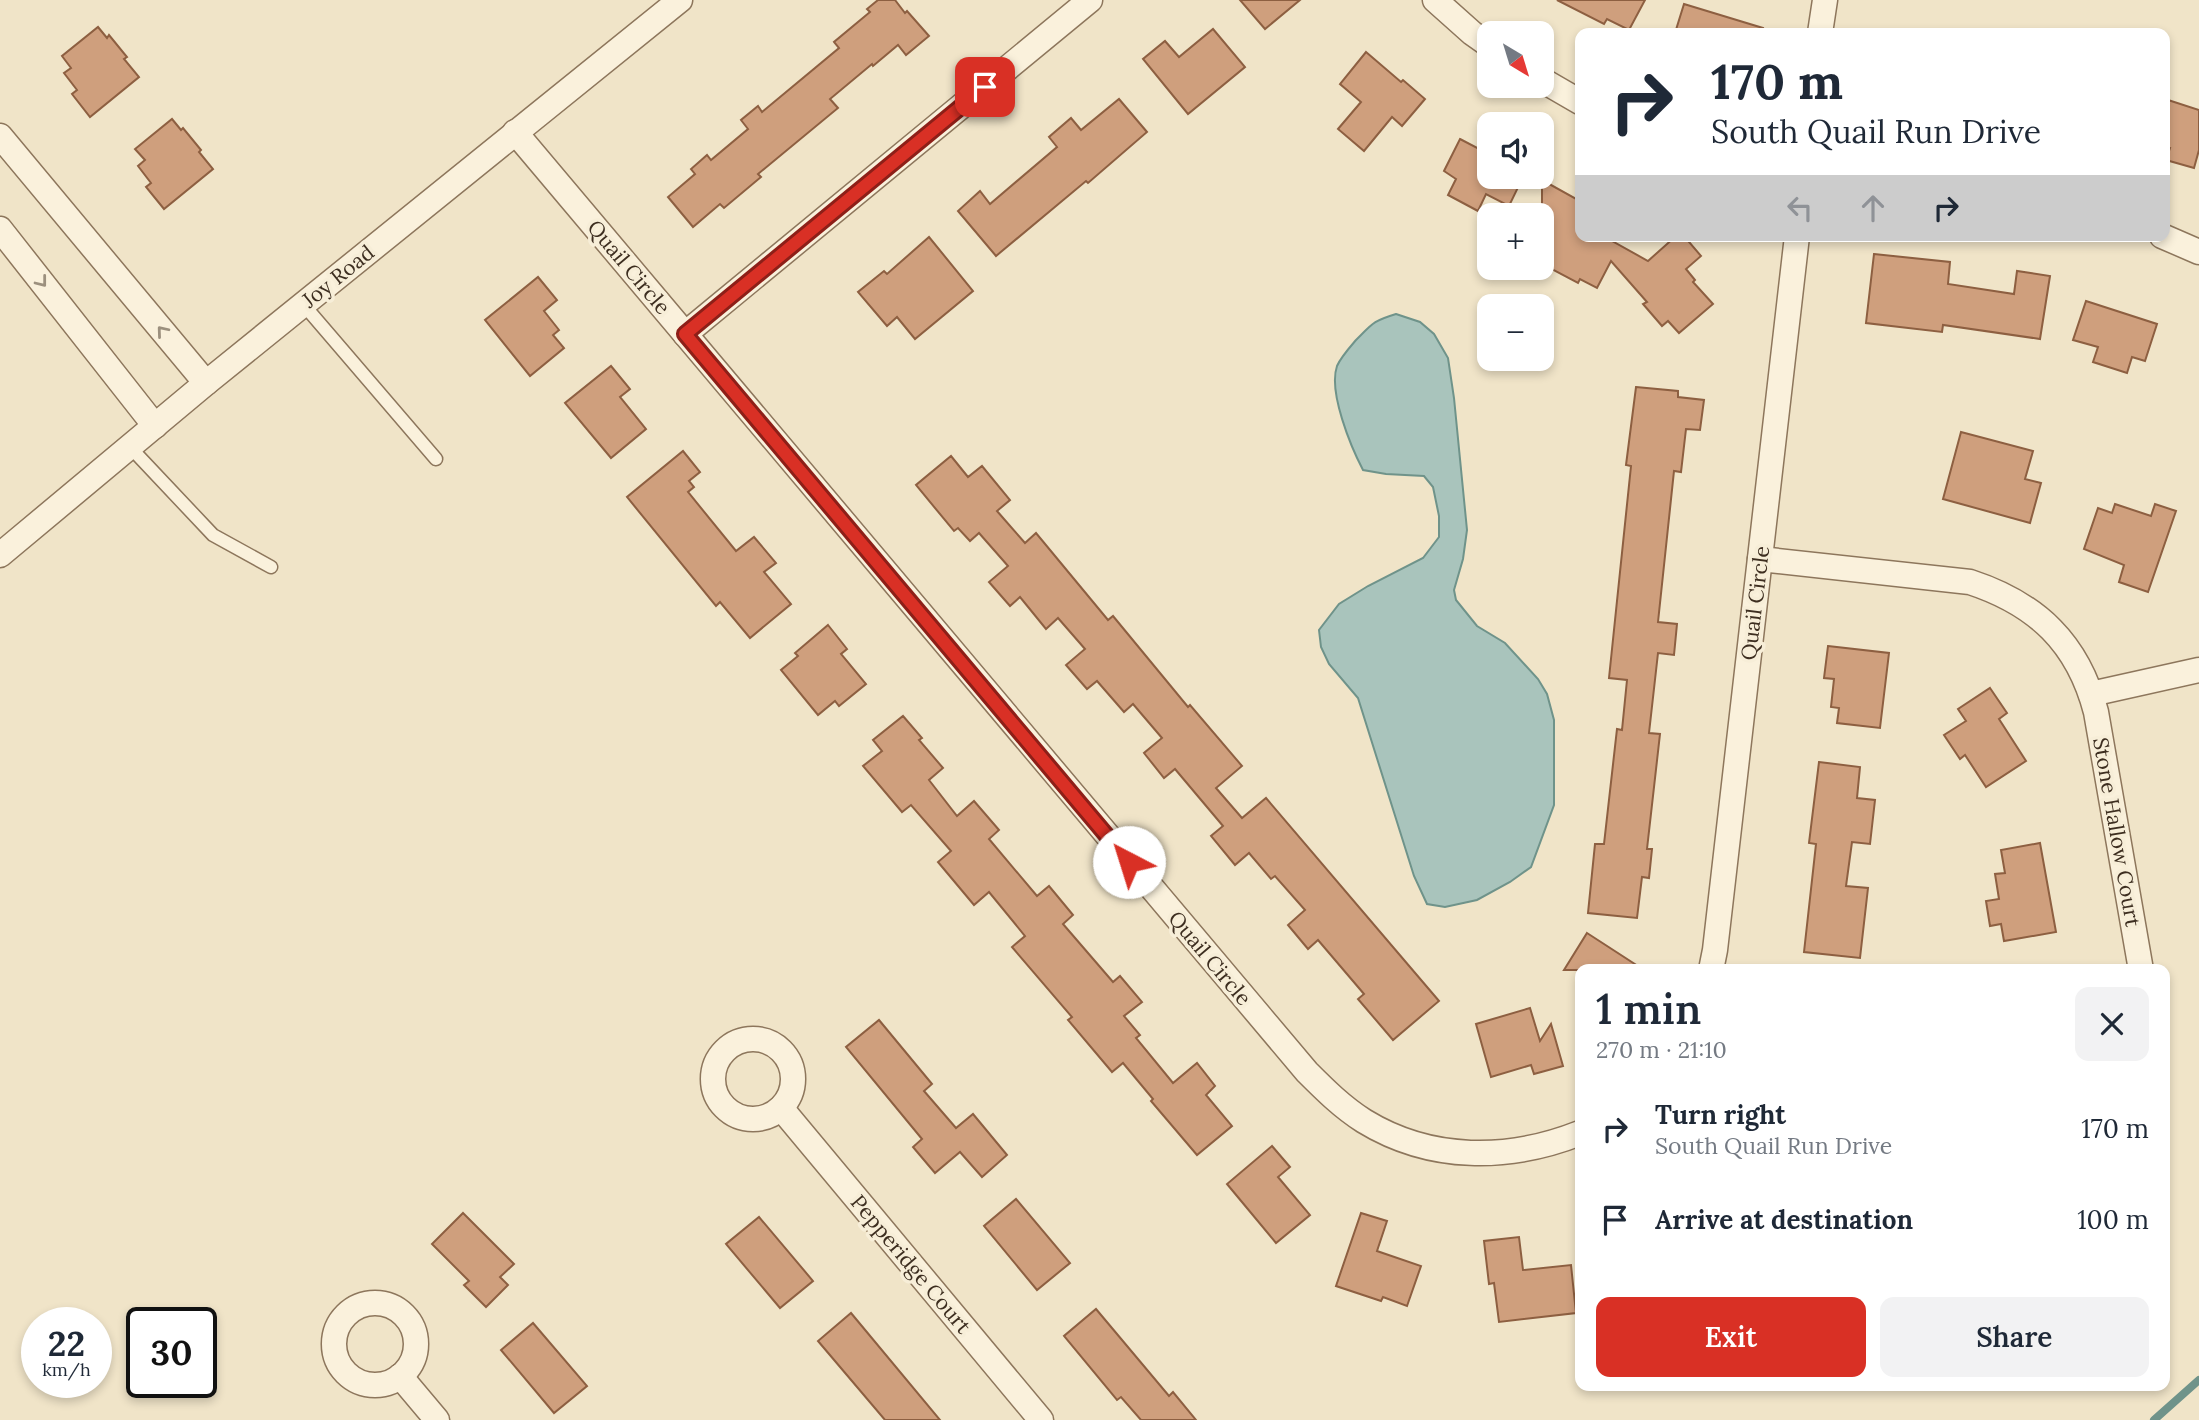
<!DOCTYPE html>
<html lang="en">
<head>
<meta charset="utf-8">
<style>
  body { margin:0; font-family:Lora,serif; background:#f2f2f3; color:#1f2937; height:100vh; display:flex; flex-direction:column; font-size:26px; white-space:nowrap }
  * { box-sizing:border-box; margin:0 }
  p { font-size:23px; color:#747a83 }
  .icon { flex:none; width:38px; height:38px; fill:none; stroke:currentColor; stroke-width:2; stroke-linecap:round; stroke-linejoin:round }
  .map { position:relative; flex:1; overflow:hidden }
  .side { position:absolute; left:1575px; top:964px; width:595px; height:427px; display:flex; flex-direction:column; background:#fff; border-radius:14px; box-shadow:0 4px 10px #0003 }
  .side>* { flex:none }
  .top-card { position:absolute; left:1575px; top:28px; width:595px; height:214px; border-radius:14px; box-shadow:0 4px 10px #0003; background:#fff; color:#1f2937; overflow:hidden }
  .needle { width:46px; rotate:142deg }
  .tools { position:absolute; left:1477px; top:21px; display:grid; gap:14px }
  .tools a { display:grid; place-items:center; width:77px; height:77px; border-radius:14px; background:#fff; box-shadow:0 4px 10px #0003; font-size:35px }
  .speed { position:absolute; left:21px; top:1307px; display:flex; gap:14px; font-size:35px; font-weight:700; text-align:center }
  .speed>* { display:grid; place-content:center; width:91px; height:91px; border-radius:50%; background:#fff; box-shadow:0 4px 10px #0003; line-height:1 }
  .speed small { font-size:18px; font-weight:400 }
  .speed .limit { border:4px solid #111; border-radius:10px; background:#fff; color:#111 }
  .pin { position:absolute; display:grid; place-items:center; width:60px; height:60px; color:#fff; margin:-30px; border-radius:14px; box-shadow:0 4px 10px #0006 }
  .me { position:absolute; width:77px; margin:-38px; rotate:320deg; stroke-linejoin:round; filter:drop-shadow(0 0 5px #0008) }
  .turn { display:flex; align-items:center; gap:24px; height:147px; padding:0 21px; font-size:32px }
  .turn .icon { width:91px; height:91px; stroke-width:2.5 }
  .turn b { display:block; font-size:49px; line-height:60px }
  .lanes { display:flex; align-items:center; height:66px; padding:0 21px; background:#0003; justify-content:center; gap:35px; direction:ltr }
  .lanes .off { opacity:.35 }
  .round { display:grid; place-items:center; flex:none; width:74px; height:74px; border-radius:14px; background:#f2f2f3 }
  .overview { display:flex; align-items:center; justify-content:space-between; height:119px; padding:0 21px }
  h1 { font-size:42px; font-weight:600; line-height:52px }
  .button { display:flex; gap:14px; margin-top:auto; padding:14px 21px }
  .button a { flex:1; height:80px; border-radius:14px; background:#d93025; color:#fff; font-size:28px; font-weight:600; line-height:80px; text-align:center }
  .button a+a { background:#f2f2f3; color:#1f2937 }
  ul { padding:0; list-style:none }
  li { display:flex; align-items:center; gap:21px; height:91px; padding:0 21px }
  li div { flex:1 }
  li b { display:block; font-size:26px }
  li em { font-style:normal }
  .map>svg:first-child { display:block }
  .water { fill:#a9c4bc; stroke:#6f938a; stroke-width:2 }
  .lines { fill:none; stroke-linecap:round; stroke-linejoin:round }
  .stream { stroke:#6f938a; stroke-width:8 }
  .building { fill:#cf9f7d; stroke:#8d5f41; stroke-width:2 }
  .lane-casing { stroke:#8d765c; stroke-width:15 }
  .street-casing { stroke:#8d765c; stroke-width:27 }
  .lane { stroke:#faf1dc; stroke-width:12 }
  .street { stroke:#faf1dc; stroke-width:24 }
  .oneway { stroke:#9c907e }
  .route-casing { stroke:#8d1f18; stroke-width:18 }
  .route { stroke:#d93025; stroke-width:12 }
  .labels { text-anchor:middle; dominant-baseline:central; stroke-width:7; stroke-linejoin:round; paint-order:stroke }
  .street-label { font-size:21px; fill:#3d2e20; stroke:#f7eed8 }
</style>
</head>
<body>
<div class="map">
<svg width="2199" height="1420" viewBox="0 0 2199 1420">
  <rect width="100%" height="100%" fill="#f0e4c8"/>
  <!-- water -->
  <path class="water" d="M1396 314 1420 322 1434 334 1448 358 1454 398 1467 530 1463 559 1454 590 1456 600 1477 626 1505 643 1538 679 1547 694 1554 720V805L1531 867 1510 882 1477 900 1445 907 1427 904 1414 876 1358 698 1329 664 1321 647 1319 630 1339 604 1368 586 1423 558 1439 537V516L1433 487 1424 476 1386 474 1363 470C1351 447 1328 392 1337 366 1341 357 1350 347 1356 340 1373 323 1373 321 1396 314Z"/>
  <g class="lines">
    <!-- stream -->
    <polyline class="stream" points="2154,1420 2199,1380"/>
  </g>
  <!-- building -->
  <g class="building">
    <polygon points="878,0 895,0 905,13 907,11 929,36 906,55 898,45 873,66 872,64 830,99 838,108 758,174 761,177 724,208 720,204 693,227 668,197 695,174 691,169 707,155 711,160 748,129 741,120 758,106 762,112 839,48 834,42 870,12 867,9"/>
    <polygon points="1240,0 1300,0 1265,29"/>
    <polygon points="1557,0 1645,0 1629,30 1607,19 1604,24"/>
    <polygon points="1684,4 1763,28 1762,33 1675,33"/>
    <polygon points="98,27 107,38 109,35 127,57 124,59 139,77 90,117 72,94 77,90 64,73 71,68 62,56"/>
    <polygon points="1213,29 1245,67 1188,114 1143,59 1165,41 1179,57"/>
    <polygon points="1366,52 1401,82 1403,80 1425,99 1402,126 1392,117 1364,151 1338,129 1361,102 1340,84"/>
    <polygon points="1119,99 1147,132 1088,183 1086,181 996,256 958,211 980,191 990,204 1057,147 1049,137 1071,118 1081,130"/>
    <polygon points="2165,99 2199,110 2199,150 2194,168 2166,160 2170,148 2165,147"/>
    <polygon points="172,119 181,130 183,128 201,150 199,152 213,169 164,209 146,187 151,183 138,166 145,160 135,149"/>
    <polygon points="1460,139 1489,154 1489,177 1523,177 1509,206 1486,194 1478,211 1448,195 1456,179 1444,171"/>
    <polygon points="1542,180 1580,201 1580,236 1603,236 1648,261 1676,236 1684,236 1701,256 1686,269 1695,280 1693,282 1713,304 1679,333 1668,321 1662,326 1643,304 1647,302 1611,261 1597,288 1580,279 1578,283 1542,264"/>
    <polygon points="929,237 973,291 915,339 897,317 887,326 858,292 884,271 887,274"/>
    <polygon points="1874,254 1950,262 1948,284 2014,294 2017,271 2050,276 2040,339 1943,325 1942,332 1866,323"/>
    <polygon points="538,277 557,300 544,311 559,330 553,335 564,348 530,376 485,320"/>
    <polygon points="2086,301 2157,324 2145,361 2132,357 2127,373 2093,362 2098,347 2073,340"/>
    <polygon points="611,366 630,389 620,397 646,429 611,458 565,403"/>
    <polygon points="1636,387 1678,391 1678,397 1704,400 1700,430 1686,429 1681,472 1674,471 1658,622 1677,624 1674,655 1658,653 1649,733 1660,734 1647,849 1652,849 1649,878 1642,877 1637,918 1588,913 1595,844 1604,844 1617,729 1622,730 1627,680 1609,678 1631,466 1626,465"/>
    <polygon points="1961,432 2033,451 2025,479 2041,483 2030,523 1943,499"/>
    <polygon points="683,451 700,472 689,481 694,487 688,492 736,551 754,537 776,563 764,572 791,604 750,638 720,602 716,606 627,497"/>
    <polygon points="951,456 968,477 982,466 1010,500 997,511 1025,543 1036,533 1108,620 1113,616 1188,707 1190,705 1242,766 1216,788 1242,818 1266,798 1439,1001 1393,1040 1358,999 1364,994 1318,940 1308,949 1288,925 1305,910 1275,876 1271,879 1249,853 1235,865 1211,836 1223,826 1175,769 1164,778 1144,753 1162,738 1133,704 1124,712 1097,681 1087,689 1066,665 1085,649 1058,618 1046,629 1020,597 1010,606 989,582 1008,566 979,533 970,541 958,528 954,531 916,485"/>
    <polygon points="2115,504 2151,516 2155,504 2176,511 2148,592 2119,582 2124,565 2084,549 2098,508 2112,513"/>
    <polygon points="828,625 847,649 841,654 866,684 839,706 835,701 818,715 781,670 798,656 795,653"/>
    <polygon points="1828,646 1889,653 1880,728 1837,723 1839,708 1831,707 1834,679 1824,678"/>
    <polygon points="1990,688 2007,713 1999,719 2026,761 1986,787 1965,755 1960,759 1944,735 1966,721 1958,709"/>
    <polygon points="903,716 922,738 919,740 943,768 929,780 957,816 974,801 999,830 989,839 1037,896 1049,886 1073,915 1063,924 1113,982 1120,976 1142,1002 1124,1016 1140,1035 1136,1038 1173,1083 1197,1063 1215,1086 1206,1095 1232,1126 1197,1155 1151,1101 1153,1099 1123,1063 1112,1072 1068,1020 1072,1017 1012,947 1025,936 989,892 974,905 938,862 951,851 911,805 902,812 863,766 882,751 873,740"/>
    <polygon points="1819,762 1860,767 1857,798 1875,800 1870,844 1852,842 1846,886 1868,888 1860,958 1804,952 1816,844 1809,843"/>
    <polygon points="2040,843 2056,932 2004,941 2001,924 1990,926 1986,901 1999,899 1995,874 2005,873 2001,850"/>
    <polygon points="1587,933 1644,970 1564,970"/>
    <polygon points="1530,1008 1540,1041 1551,1024 1563,1066 1534,1074 1531,1065 1491,1077 1476,1024"/>
    <polygon points="879,1020 932,1084 924,1091 956,1128 973,1114 1007,1155 982,1177 960,1152 935,1173 913,1147 922,1139 846,1047"/>
    <polygon points="1272,1146 1290,1167 1278,1177 1310,1215 1276,1243 1227,1184"/>
    <polygon points="1016,1199 1070,1263 1037,1290 984,1226"/>
    <polygon points="463,1213 514,1264 500,1277 508,1285 486,1307 464,1285 469,1281 432,1244"/>
    <polygon points="1361,1213 1387,1221 1377,1251 1421,1266 1407,1306 1383,1297 1381,1301 1336,1286"/>
    <polygon points="759,1217 813,1281 780,1308 726,1244"/>
    <polygon points="1519,1237 1523,1270 1571,1265 1576,1313 1499,1322 1494,1283 1489,1284 1484,1241"/>
    <polygon points="1096,1309 1169,1396 1173,1392 1196,1420 1141,1420 1121,1397 1117,1400 1064,1336"/>
    <polygon points="851,1313 940,1420 885,1420 818,1341"/>
    <polygon points="533,1323 587,1386 554,1413 501,1350"/>
  </g>
  <g class="lines">
    <!-- lane casing -->
    <g class="lane-casing">
      <g id="lane">
        <polyline points="303,304 436,459"/>
        <polyline points="130,447 213,535 271,567"/>
      </g>
    </g>
    <!-- street casing -->
    <g class="street-casing">
      <g id="street">
        <polyline points="1435,0 1472,33 1489,45"/>
        <polyline points="1820,33 1825,0"/>
        <polyline points="1542,80 1580,102"/>
        <path d="M515 132 1307 1072C1325 1090 1342 1107 1364 1121 1431 1162 1509 1161 1580 1133"/>
        <polyline points="0,136 206,383"/>
        <polyline points="0,229 155,426"/>
        <polyline points="2162,236 2199,252"/>
        <polyline points="685,334 1090,0"/>
        <polyline points="0,555 206,383 680,0"/>
        <path d="M1760 559 1970 582C2037 604 2078 643 2096 712L2141 970"/>
        <polyline points="2091,694 2199,670"/>
        <polyline points="1711,970 1715,950 1797,236"/>
        <circle cx="753" cy="1079" r="40"/>
        <polyline points="781,1108 1041,1420"/>
        <circle cx="375" cy="1344" r="41"/>
        <polyline points="400,1376 437,1420"/>
      </g>
    </g>
    <!-- lane -->
    <use href="#lane" class="lane"/>
    <!-- street -->
    <use href="#street" class="street"/>
  </g>
  <!-- one-way arrows -->
  <defs><path id="oneway-chevron" d="M-2-3.5L2.5 0L-2 3.5" fill="none" stroke-width="1.6" stroke-linecap="round" stroke-linejoin="round" transform="scale(1.75)"/></defs>
  <g class="oneway">
    <use href="#oneway-chevron" transform="translate(42 282) rotate(52)"/>
    <use href="#oneway-chevron" transform="translate(162 331) rotate(-130)"/>
  </g>
  <g class="lines">
    <!-- route casing -->
    <g class="route-casing">
      <polyline id="route" points="985,87 685,334 1129,862"/>
    </g>
    <!-- route -->
    <use href="#route" class="route"/>
  </g>
  <g class="labels">
    <!-- street labels -->
    <g class="street-label">
      <text transform="translate(629 267) rotate(50)">Quail Circle</text>
      <text transform="translate(338 276) rotate(-39)">Joy Road</text>
      <text transform="translate(1755 603) rotate(-83)">Quail Circle</text>
      <text transform="translate(2117 832) rotate(80)">Stone Hallow Court</text>
      <text transform="translate(1210 958) rotate(50)">Quail Circle</text>
      <text transform="translate(911 1264) rotate(50)">Pepperidge Court</text>
    </g>
  </g>
</svg>
<div class="tools">
<a><svg class="needle" viewBox="-14 -14 28 28"><path d="M0-13l5 13h-10z" fill="#e53935"/><path d="M0 13l5-13h-10z" fill="#747a83"/></svg></a>
<a><svg class="icon" aria-label="sound" viewBox="0 0 24 24"><path d="M4 9h4l5-4v14l-5-4H4zM17 9q2 3 0 6"/></svg></a>
<a>+</a>
<a>−</a>
</div>
<div class="speed"><div>22<small>km/h</small></div><div class="limit">30</div></div>
<div class="pin" style="left:985px;top:87px;background:#d93025"><svg class="icon" aria-label="arrive" viewBox="0 0 24 24"><path d="M6 21V4h12l-3 4 3 4H6"/></svg></div>
<svg class="me" style="left:1129px;top:862px" viewBox="-20 -20 40 40"><circle r="19" fill="#fff"/><path d="M0-13L10 11 0 6-10 11z" fill="#d93025"/></svg>
<div class="top-card">
<div class="turn"><svg class="icon" aria-label="right" viewBox="0 0 24 24"><path d="M7 20v-9h11M14 6l5 5-5 5"/></svg><div><b>170 m</b>South Quail Run Drive</div></div>
<div class="lanes"><svg class="icon off" aria-label="left" viewBox="0 0 24 24"><path d="M17 20v-9H6M10 6l-5 5 5 5"/></svg><svg class="icon off" aria-label="ahead" viewBox="0 0 24 24"><path d="M12 20V5M6 11l6-6 6 6"/></svg><svg class="icon" aria-label="right" viewBox="0 0 24 24"><path d="M7 20v-9h11M14 6l5 5-5 5"/></svg></div>
</div>
<section class="side">
<div class="overview"><div><h1>1 min</h1><p>270 m · 21:10</p></div><a class="round"><svg class="icon" aria-label="close" viewBox="0 0 24 24"><path d="M6 6l12 12M18 6L6 18"/></svg></a></div>
<ul>
<li><svg class="icon" aria-label="right" viewBox="0 0 24 24"><path d="M7 20v-9h11M14 6l5 5-5 5"/></svg><div><b>Turn right</b><p>South Quail Run Drive</p></div><em>170 m</em></li>
<li><svg class="icon" aria-label="arrive" viewBox="0 0 24 24"><path d="M6 21V4h12l-3 4 3 4H6"/></svg><div><b>Arrive at destination</b></div><em>100 m</em></li>
</ul>
<div class="button"><a>Exit</a><a>Share</a></div>
</section>
</div>
</body>
</html>
